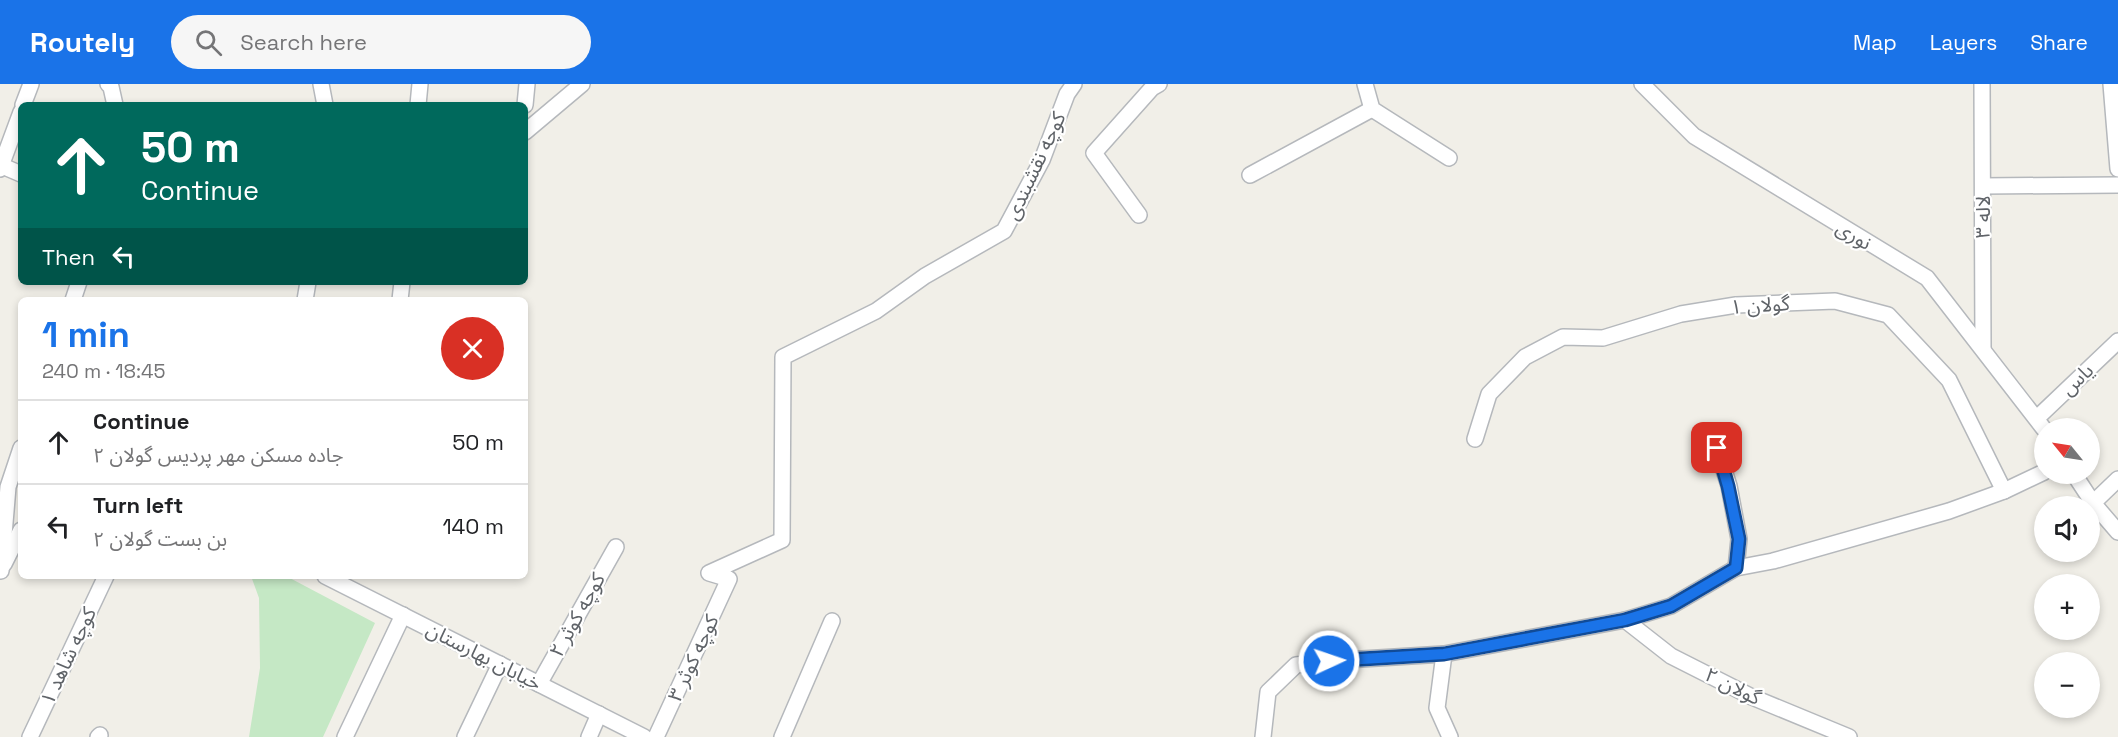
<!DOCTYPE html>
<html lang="en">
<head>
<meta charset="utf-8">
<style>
  body { margin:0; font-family:"Space Grotesk","Noto Sans Arabic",sans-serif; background:#f6f6f6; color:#202124; height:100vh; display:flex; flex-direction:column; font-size:22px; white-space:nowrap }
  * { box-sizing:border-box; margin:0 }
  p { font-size:20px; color:#757577 }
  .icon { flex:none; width:33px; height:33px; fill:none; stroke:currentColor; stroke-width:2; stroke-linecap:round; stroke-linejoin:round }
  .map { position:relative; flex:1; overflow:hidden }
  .details { position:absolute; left:18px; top:213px; width:510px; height:282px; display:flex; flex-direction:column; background:#fff; border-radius:9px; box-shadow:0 3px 9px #0003 }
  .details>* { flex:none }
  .guide { position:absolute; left:18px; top:18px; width:510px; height:183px; border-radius:9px; box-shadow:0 3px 9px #0003; background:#00695c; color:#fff; overflow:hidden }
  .needle { width:39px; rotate:300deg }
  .buttons { position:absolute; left:2034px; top:334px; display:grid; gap:12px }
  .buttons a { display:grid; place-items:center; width:66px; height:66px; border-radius:50%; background:#fff; box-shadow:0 3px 9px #0003; font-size:30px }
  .pin { position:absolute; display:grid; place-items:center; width:51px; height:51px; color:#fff; margin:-26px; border-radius:12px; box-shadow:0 3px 9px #0006 }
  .me { position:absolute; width:66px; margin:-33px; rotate:87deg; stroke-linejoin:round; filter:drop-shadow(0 0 4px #0008) }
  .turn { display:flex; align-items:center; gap:21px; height:126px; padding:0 24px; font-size:27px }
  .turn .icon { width:78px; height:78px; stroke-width:2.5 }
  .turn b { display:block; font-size:42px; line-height:51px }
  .then { display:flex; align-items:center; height:57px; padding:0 24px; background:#0003; gap:12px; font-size:22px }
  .round { display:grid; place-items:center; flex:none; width:63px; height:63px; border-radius:32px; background:#f6f6f6 }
  .overview { display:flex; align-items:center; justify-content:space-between; height:102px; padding:0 24px }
  h1 { font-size:36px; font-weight:700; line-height:45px; color:#1a73e8 }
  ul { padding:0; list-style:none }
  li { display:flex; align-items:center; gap:18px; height:84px; padding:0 24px; border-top:2px solid #e0e0e0 }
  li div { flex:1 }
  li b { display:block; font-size:22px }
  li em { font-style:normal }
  header { display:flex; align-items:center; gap:36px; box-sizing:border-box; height:84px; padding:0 30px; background:#1a73e8; color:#fff }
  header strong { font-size:28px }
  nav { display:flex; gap:33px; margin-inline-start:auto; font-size:21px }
  .search { width:420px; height:54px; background:#f6f6f6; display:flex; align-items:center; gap:15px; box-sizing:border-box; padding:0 21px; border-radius:33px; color:#757577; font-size:22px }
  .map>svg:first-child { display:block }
  .green { fill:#c5e8c5 }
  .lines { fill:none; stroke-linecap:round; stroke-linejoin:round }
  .minor-casing { stroke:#b5b8bc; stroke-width:18 }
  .minor { stroke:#fff; stroke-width:15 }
  .route-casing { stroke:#114b97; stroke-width:15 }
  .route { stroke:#1a73e8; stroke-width:10 }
  .labels { text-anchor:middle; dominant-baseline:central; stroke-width:4.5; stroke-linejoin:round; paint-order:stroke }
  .street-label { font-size:20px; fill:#5f6368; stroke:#fff }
</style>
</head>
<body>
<header>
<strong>Routely</strong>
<div class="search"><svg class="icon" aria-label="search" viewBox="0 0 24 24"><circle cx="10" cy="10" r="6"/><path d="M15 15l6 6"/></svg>Search here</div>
<nav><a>Map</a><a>Layers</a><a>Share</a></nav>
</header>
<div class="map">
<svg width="2118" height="653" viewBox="0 0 2118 653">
  <rect width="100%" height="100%" fill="#f1efe8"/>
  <!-- green -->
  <polygon class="green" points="251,492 286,492 375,539 323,653 249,653 260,584 259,514"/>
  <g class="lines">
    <!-- minor casing -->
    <g class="minor-casing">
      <g id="minor">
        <polyline points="108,0 111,3 115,21"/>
        <polyline points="321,0 325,21"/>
        <polyline points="1365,0 1372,25 1449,74"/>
        <polyline points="1642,0 1694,52 1927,194 2044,345"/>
        <polyline points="1982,0 1983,265"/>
        <polyline points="2111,0 2118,85"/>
        <polyline points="23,21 31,0"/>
        <polyline points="418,21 420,0"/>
        <polyline points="525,21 527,0"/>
        <polyline points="525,48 582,0"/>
        <polyline points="0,81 21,90"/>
        <polyline points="0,85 21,28"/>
        <polyline points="1250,91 1372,25"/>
        <polyline points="1983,102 2118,101"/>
        <polyline points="1139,131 1094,69 1152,4 1159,0"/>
        <polyline points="73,216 79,198"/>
        <polyline points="305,216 308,198"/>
        <polyline points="400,216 402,198"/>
        <polyline points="2037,334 2118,257"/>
        <polyline points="1475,355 1489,310 1525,273 1563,253 1603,254 1681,230 1736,221 1835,217 1888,231 1949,296 2004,407"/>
        <polyline points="1717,364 1729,402 1739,455 1736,484"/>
        <polyline points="2074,390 2093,419 2118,448"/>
        <polyline points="2093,419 2118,395"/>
        <polyline points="4,480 21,446"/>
        <polyline points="1,487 8,403 21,364"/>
        <polyline points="325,492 644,653"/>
        <polyline points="1625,536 1671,572 1752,613 1849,653"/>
        <polyline points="1444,570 1437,624 1450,653"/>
        <polyline points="539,600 616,463"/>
        <polyline points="30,653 106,492"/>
        <polyline points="98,653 100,651"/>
        <polyline points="345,653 403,531"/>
        <polyline points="465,653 500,580"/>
        <polyline points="589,653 599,630"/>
        <polyline points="656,653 729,495 709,489 782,456 783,273 876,227 925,192 1004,147 1042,76 1067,10 1074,0"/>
        <polyline points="782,653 832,537"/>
        <polyline points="1263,653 1268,608 1296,581 1329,577 1444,570 1625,536 1671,522 1736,484 1773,477 1949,427 2004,407 2044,388"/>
      </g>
    </g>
    <!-- minor -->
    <use href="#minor" class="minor"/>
  </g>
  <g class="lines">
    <!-- route casing -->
    <g class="route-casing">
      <polyline id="route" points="1329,577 1444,570 1625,536 1671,522 1736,484 1739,455 1728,402 1717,364"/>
    </g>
    <!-- route -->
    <use href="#route" class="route"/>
  </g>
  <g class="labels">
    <!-- street labels -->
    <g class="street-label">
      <text transform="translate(1035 82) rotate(-65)">کوچه نقشبندی</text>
      <text transform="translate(1983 133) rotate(-90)">لاله ۳</text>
      <text transform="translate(1854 151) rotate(31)">نوری</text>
      <text transform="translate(1760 221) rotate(-4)">گولان ۱</text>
      <text transform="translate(2077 295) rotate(-43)">یاس</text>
      <text transform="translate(577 531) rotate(-61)">کوچه کوثر ۲</text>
      <text transform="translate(68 572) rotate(-65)">کوچه شاهد ۱</text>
      <text transform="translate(484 572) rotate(27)">خیابان بهارستان</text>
      <text transform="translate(693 574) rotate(-65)">کوچه کوثر ۳</text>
      <text transform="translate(1733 602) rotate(26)">گولان ۲</text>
    </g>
  </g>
</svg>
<div class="buttons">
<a><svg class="needle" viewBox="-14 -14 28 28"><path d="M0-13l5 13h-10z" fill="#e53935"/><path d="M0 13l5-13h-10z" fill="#757577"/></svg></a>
<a><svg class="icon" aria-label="sound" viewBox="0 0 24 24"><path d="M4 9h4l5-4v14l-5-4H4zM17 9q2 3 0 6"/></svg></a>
<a>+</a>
<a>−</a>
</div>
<div class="pin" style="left:1717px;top:364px;background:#d93025"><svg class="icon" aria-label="arrive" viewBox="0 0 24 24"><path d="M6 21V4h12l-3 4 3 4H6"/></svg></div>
<svg class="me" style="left:1329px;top:577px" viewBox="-20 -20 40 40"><circle r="17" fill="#1a73e8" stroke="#fff" stroke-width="3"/><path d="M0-11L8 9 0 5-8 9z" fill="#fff"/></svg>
<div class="guide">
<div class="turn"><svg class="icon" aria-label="ahead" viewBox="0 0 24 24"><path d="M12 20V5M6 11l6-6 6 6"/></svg><div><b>50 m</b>Continue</div></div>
<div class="then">Then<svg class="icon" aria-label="left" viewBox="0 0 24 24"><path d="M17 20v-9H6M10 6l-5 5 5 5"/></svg></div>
</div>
<section class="details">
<div class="overview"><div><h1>1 min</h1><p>240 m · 18:45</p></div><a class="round" style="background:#d93025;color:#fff"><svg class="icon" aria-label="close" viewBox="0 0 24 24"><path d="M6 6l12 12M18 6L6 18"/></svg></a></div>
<ul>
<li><svg class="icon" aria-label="ahead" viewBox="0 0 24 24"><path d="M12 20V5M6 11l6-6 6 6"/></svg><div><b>Continue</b><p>جاده مسکن مهر پردیس گولان ۲</p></div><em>50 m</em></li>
<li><svg class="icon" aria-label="left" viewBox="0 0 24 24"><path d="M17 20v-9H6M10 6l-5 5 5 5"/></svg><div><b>Turn left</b><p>بن بست گولان ۲</p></div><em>140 m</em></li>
</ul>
</section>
</div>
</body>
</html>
